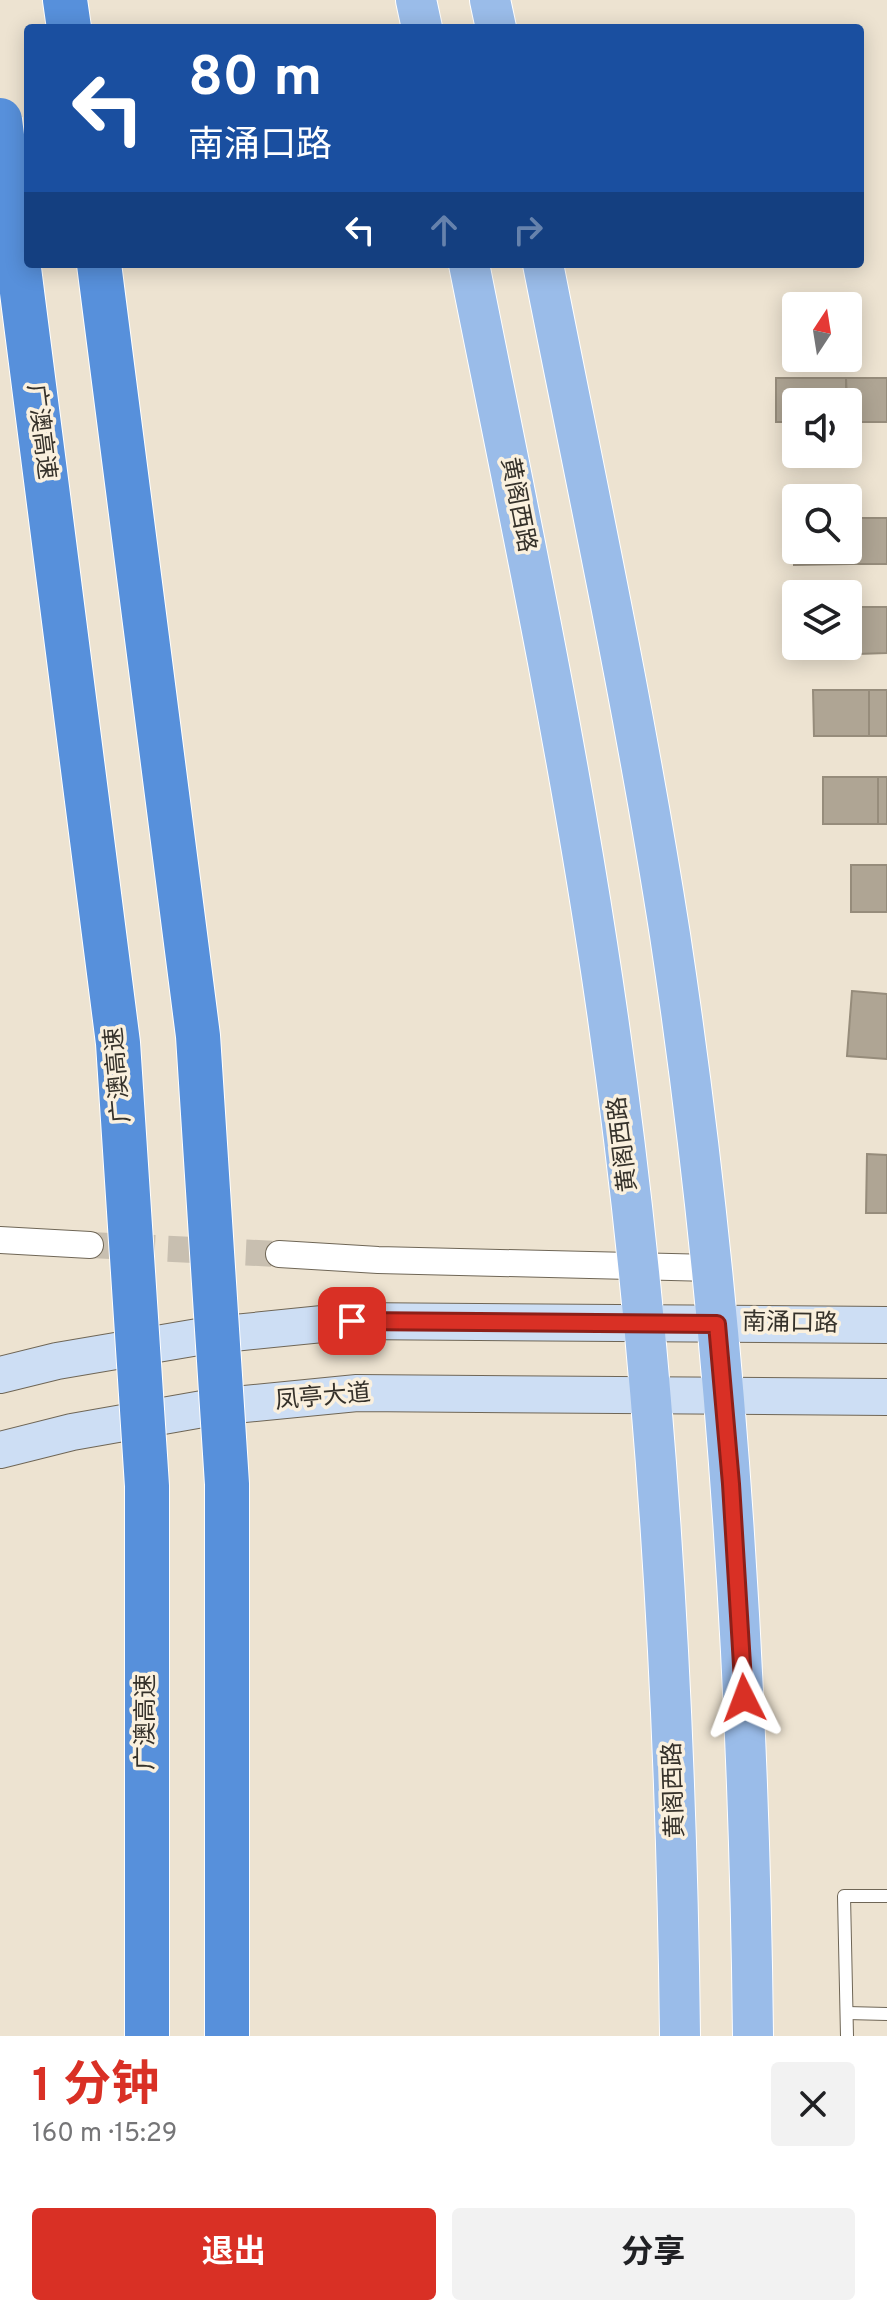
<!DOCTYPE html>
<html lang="zh">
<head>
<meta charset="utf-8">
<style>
  body { margin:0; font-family:Overpass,"Noto Sans SC",sans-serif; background:#f2f2f2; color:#202124; height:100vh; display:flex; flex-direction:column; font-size:30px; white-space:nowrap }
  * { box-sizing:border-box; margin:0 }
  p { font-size:26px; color:#757577 }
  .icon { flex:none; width:44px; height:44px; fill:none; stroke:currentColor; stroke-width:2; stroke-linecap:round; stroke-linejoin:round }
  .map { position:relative; height:2036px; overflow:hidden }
  .details { display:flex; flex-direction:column; background:#fff; flex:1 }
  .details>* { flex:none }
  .guide { position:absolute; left:24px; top:24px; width:840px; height:244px; border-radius:8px; box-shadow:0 4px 20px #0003; background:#1a4fa0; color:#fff; overflow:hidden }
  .needle { width:52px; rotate:12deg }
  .controls { position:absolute; left:782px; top:292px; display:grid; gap:16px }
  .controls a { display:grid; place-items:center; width:80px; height:80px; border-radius:8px; background:#fff; box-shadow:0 4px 20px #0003; font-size:40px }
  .pin { position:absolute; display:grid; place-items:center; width:68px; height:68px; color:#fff; margin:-34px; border-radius:16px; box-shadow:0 4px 12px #0006 }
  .me { position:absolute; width:88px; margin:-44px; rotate:357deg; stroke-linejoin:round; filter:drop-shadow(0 0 6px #0008) }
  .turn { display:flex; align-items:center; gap:28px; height:168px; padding:0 32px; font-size:36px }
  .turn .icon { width:104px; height:104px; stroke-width:2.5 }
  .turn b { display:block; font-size:56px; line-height:68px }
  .lanes { display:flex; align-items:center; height:76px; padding:0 32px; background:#0003; justify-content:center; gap:40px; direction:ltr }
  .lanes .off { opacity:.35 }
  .round { display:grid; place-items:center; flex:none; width:84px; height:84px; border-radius:8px; background:#f2f2f2 }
  .headline { display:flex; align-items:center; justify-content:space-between; height:136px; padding:0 32px }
  h1 { font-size:48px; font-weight:700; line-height:60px; color:#d93025 }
  .action { display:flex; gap:16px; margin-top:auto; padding:16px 32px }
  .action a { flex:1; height:92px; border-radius:8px; background:#d93025; color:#fff; font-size:32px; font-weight:700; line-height:92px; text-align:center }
  .action a+a { background:#f2f2f2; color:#202124 }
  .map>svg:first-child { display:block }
  .building { fill:#afa594; stroke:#968c7b; stroke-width:2 }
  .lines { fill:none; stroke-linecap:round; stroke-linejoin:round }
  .street-tunnel { stroke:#c8bfb0; stroke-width:26; stroke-dasharray:26 13; stroke-linecap:butt }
  .lane-casing { stroke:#6f6656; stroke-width:14 }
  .street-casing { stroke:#6f6656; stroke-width:28 }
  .secondary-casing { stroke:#6f6656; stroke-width:38 }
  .primary-casing { stroke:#fff; stroke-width:42 }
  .highway-casing { stroke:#fff; stroke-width:46 }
  .lane { stroke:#fff; stroke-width:12 }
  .street { stroke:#fff; stroke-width:26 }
  .secondary { stroke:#cddef4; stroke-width:36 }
  .primary { stroke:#9abce9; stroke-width:40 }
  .highway { stroke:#5790db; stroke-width:44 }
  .highway-bridge-casing { stroke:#fff; stroke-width:46; stroke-linecap:butt }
  .highway-bridge { stroke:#5790db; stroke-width:44 }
  .route-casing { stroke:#8d1f18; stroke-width:20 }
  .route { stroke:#d93025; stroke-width:14 }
  .labels { text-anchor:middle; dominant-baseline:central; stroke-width:7; stroke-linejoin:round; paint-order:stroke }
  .street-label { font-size:24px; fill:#35312a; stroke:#faf0de }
</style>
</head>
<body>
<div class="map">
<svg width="887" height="2036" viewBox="0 0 887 2036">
  <rect width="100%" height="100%" fill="#ede3d1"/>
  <!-- building -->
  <g class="building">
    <polygon points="776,378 846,378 846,402 796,402 796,422 776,422"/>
    <polygon points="846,378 887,378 887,422 848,422"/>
    <polygon points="794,518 796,518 796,550 848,550 849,518 849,564 794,565"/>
    <rect x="849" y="518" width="38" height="46"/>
    <polygon points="848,607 858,607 858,654 803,654 803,646 848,646"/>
    <polygon points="858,607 887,607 887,653 858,654"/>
    <polygon points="813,690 869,690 869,736 814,736"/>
    <rect x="869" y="690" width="18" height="46"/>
    <rect x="823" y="777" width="55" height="47"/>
    <rect x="878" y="777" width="9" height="47"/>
    <rect x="851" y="865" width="36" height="47"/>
    <polygon points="852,991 887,994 887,1059 847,1056"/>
    <polygon points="867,1154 887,1155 887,1213 866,1213"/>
  </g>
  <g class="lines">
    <!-- street-tunnel -->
    <polyline class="street-tunnel" points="90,1245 279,1254"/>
    <!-- lane casing -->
    <g class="lane-casing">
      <g id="lane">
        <polyline points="847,2013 887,2014"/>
        <polyline points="847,2036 844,1896 887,1896"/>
      </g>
    </g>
    <!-- street casing -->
    <g class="street-casing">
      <g id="street">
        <polyline points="0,1240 90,1245"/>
        <polyline points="279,1254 378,1260 712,1268"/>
      </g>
    </g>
    <!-- secondary casing -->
    <g class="secondary-casing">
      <g id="secondary">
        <polyline points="0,1375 57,1361 204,1336 352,1321 887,1325"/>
        <polyline points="0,1450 72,1432 214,1407 357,1393 887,1397"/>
      </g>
    </g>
    <!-- primary casing -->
    <g class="primary-casing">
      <g id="primary">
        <polyline points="416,0 422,28"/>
        <polyline points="490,0 496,28"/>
        <path d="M469 264C514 490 562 716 597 944 653 1305 676 1670 680 2036"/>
        <path d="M543 264C587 487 635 710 670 935 725 1299 749 1668 753 2036"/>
      </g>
    </g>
    <!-- highway casing -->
    <g class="highway-casing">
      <polyline id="highway" points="65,0 69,28"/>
    </g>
    <!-- lane -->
    <use href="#lane" class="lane"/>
    <!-- street -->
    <use href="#street" class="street"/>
    <!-- secondary -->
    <use href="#secondary" class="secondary"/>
    <!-- primary -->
    <use href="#primary" class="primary"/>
    <!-- highway -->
    <use href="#highway" class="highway"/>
    <!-- highway-bridge casing -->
    <g class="highway-bridge-casing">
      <g id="highway-bridge">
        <polyline points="0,120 118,1043 147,1486 147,2036"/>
        <polyline points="99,264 198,1036 227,1484 227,2036"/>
      </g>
    </g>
    <!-- highway-bridge -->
    <use href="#highway-bridge" class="highway-bridge"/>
  </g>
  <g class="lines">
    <!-- route casing -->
    <g class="route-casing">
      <polyline id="route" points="352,1321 717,1324 731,1484 744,1698"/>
    </g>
    <!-- route -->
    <use href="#route" class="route"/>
  </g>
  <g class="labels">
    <!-- street labels -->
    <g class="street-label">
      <text transform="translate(40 432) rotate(83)">广澳高速</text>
      <text transform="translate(517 505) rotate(79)">黄阁西路</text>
      <text transform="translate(119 1075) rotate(-95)">广澳高速</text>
      <text transform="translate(624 1144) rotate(-97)">黄阁西路</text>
      <text transform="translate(790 1324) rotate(1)">南涌口路</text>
      <text transform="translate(323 1398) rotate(-5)">凤亭大道</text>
      <text transform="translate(147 1722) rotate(-90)">广澳高速</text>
      <text transform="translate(675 1790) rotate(-92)">黄阁西路</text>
    </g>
  </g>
</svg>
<div class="controls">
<a><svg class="needle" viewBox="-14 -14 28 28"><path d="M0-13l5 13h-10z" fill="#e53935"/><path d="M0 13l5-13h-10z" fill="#757577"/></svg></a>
<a><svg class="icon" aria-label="sound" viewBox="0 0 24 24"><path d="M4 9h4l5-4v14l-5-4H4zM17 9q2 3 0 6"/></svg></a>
<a><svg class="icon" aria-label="search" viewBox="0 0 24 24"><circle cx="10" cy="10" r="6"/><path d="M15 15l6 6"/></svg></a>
<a><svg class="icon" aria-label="layers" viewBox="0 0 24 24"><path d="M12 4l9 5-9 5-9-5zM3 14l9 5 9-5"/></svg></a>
</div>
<div class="pin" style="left:352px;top:1321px;background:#d93025"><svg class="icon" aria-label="arrive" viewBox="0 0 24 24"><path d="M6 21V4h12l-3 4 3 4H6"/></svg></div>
<svg class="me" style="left:744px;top:1698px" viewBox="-20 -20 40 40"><path d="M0-17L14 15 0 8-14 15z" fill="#d93025" stroke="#fff" stroke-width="4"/></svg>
<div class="guide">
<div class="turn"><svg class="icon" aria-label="left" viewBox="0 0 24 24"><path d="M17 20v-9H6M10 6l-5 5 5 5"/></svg><div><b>80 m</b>南涌口路</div></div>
<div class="lanes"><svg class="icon" aria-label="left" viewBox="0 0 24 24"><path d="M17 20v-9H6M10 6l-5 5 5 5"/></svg><svg class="icon off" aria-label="ahead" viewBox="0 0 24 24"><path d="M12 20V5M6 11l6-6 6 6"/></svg><svg class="icon off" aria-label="right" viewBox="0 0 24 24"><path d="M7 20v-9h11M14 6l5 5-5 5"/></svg></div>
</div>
</div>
<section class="details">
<div class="headline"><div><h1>1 分钟</h1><p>160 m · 15:29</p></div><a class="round"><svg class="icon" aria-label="close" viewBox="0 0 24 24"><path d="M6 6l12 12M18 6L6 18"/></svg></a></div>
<div class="action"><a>退出</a><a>分享</a></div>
</section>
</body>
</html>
